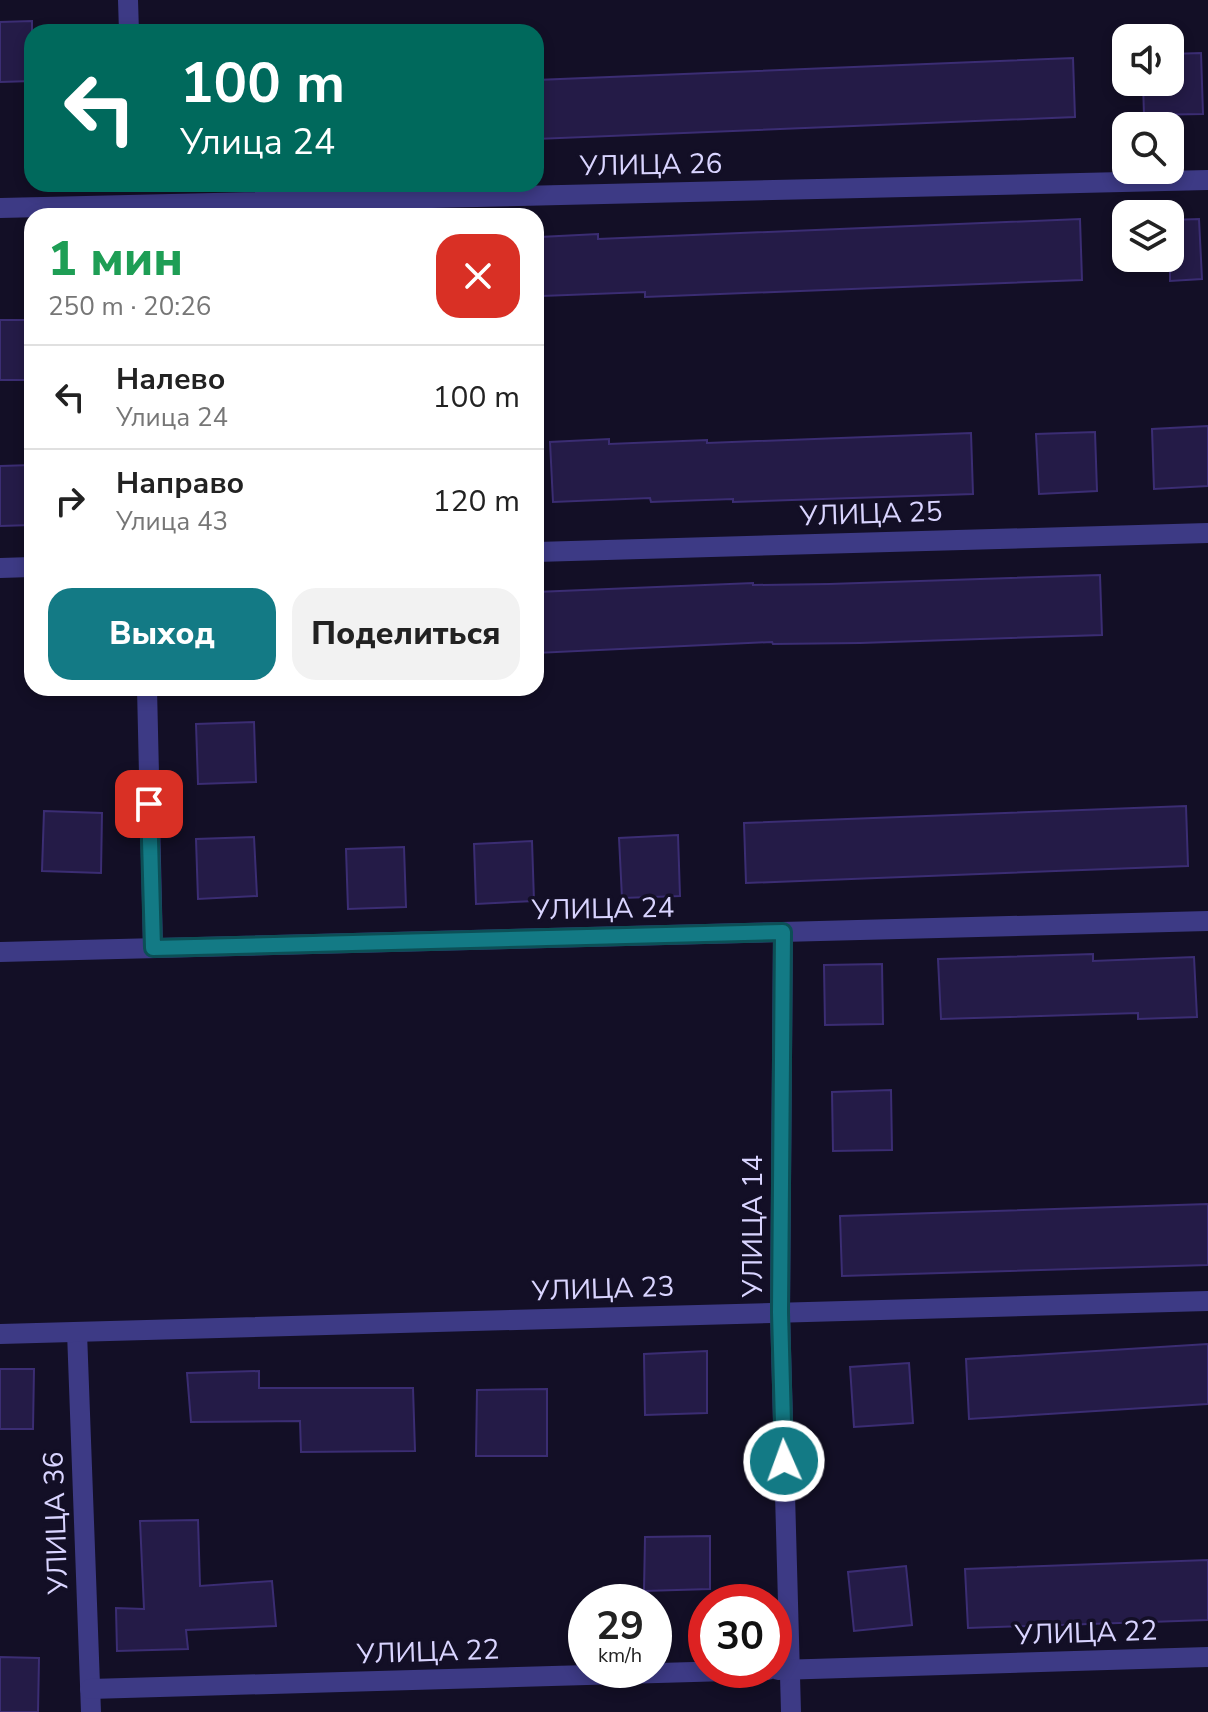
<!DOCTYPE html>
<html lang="ru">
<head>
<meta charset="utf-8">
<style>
  body { margin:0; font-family:"Nunito Sans",sans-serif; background:#f2f2f2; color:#222; height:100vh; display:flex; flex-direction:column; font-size:30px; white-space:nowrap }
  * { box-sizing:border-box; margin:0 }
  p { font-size:26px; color:#767676 }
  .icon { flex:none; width:44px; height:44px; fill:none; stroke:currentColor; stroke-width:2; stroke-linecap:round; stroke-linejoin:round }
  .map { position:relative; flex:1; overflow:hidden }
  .drawer { position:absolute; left:24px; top:208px; width:520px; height:488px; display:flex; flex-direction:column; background:#fff; border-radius:24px; box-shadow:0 4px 12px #0003 }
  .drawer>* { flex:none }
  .hud { position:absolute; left:24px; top:24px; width:520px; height:168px; border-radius:24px; box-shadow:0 4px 12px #0003; background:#00695c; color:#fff; overflow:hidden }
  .fabs { position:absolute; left:1112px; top:24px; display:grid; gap:16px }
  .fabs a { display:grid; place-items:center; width:72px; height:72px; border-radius:16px; background:#fff; box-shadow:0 4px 12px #0003; font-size:40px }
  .speed { position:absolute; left:568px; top:1584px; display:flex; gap:16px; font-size:40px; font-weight:700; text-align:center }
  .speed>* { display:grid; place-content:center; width:104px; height:104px; border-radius:50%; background:#fff; box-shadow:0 4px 12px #0003; line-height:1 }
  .speed small { font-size:20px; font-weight:400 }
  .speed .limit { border:12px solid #d22; background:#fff; color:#111 }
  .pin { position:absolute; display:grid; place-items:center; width:68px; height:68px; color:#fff; margin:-34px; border-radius:16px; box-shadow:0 4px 12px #0006 }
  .me { position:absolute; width:88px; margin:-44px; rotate:358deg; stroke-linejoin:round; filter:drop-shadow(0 0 6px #0008) }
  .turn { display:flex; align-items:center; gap:28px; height:168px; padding:0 24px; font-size:36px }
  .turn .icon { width:104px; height:104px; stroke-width:2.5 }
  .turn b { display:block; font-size:56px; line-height:68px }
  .round { display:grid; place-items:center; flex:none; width:84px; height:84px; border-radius:24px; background:#f2f2f2 }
  .head { display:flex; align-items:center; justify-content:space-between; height:136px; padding:0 24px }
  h1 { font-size:48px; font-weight:800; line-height:60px; color:#1e9e55 }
  .primary-button { display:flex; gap:16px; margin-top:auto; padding:16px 24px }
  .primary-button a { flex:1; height:92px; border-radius:24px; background:#137a85; color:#fff; font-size:32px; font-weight:800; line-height:92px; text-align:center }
  .primary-button a+a { background:#f2f2f2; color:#222 }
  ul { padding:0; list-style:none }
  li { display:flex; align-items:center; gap:24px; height:104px; padding:0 24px; border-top:2px solid #e0e0e0 }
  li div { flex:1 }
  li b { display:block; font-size:30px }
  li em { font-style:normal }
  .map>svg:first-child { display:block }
  .building { fill:#241b47; stroke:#3b2d73; stroke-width:2 }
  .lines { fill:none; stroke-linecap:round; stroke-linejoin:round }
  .minor { stroke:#3d3a85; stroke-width:20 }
  .route-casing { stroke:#0c4f56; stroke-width:20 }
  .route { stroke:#137a85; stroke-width:14 }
  .labels { text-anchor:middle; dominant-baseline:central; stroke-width:7; stroke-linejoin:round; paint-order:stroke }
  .street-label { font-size:28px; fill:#d9d4ff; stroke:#130f26 }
</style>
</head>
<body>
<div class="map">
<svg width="1208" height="1712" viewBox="0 0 1208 1712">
  <rect width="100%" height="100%" fill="#130f26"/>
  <!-- building -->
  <g class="building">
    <polygon points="32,21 32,81 0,82 0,22"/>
    <polygon points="1201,53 1203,114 1144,115 1143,82 1170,82 1170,54"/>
    <polygon points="1073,58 1075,117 536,139 536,80"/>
    <polygon points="1080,219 1082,280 645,297 645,292 542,296 540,237 598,234 598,239"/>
    <polygon points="1199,219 1202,279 1170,281 1170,220"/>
    <polygon points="0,320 30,320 29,380 0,380"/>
    <polygon points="1208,426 1208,486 1154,489 1152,429"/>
    <polygon points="1095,432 1097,491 1039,494 1036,434"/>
    <polygon points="971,433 973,494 733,502 733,499 651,502 650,498 553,502 550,442 609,439 609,444 707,440 707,443"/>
    <polygon points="32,465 32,525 0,526 0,466"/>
    <polygon points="1100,575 1102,635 860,643 773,644 772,642 536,653 536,592 753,583 753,585 829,584"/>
    <polygon points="254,722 256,782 198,784 196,724"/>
    <polygon points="1186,806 1188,866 746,883 744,823"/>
    <polygon points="44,811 102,813 101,873 42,871"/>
    <polygon points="678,835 680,896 622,898 619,838"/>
    <polygon points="254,837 257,896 198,899 196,839"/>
    <polygon points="532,841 534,901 476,904 474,844"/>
    <polygon points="404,847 406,907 348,909 346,849"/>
    <polygon points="1093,954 1093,961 1194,957 1197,1017 1138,1019 1138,1013 941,1019 938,959"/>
    <polygon points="882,964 883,1024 825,1025 824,965"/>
    <polygon points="891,1090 892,1150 833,1151 832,1092"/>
    <polygon points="1208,1204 1208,1265 842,1276 840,1216"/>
    <polygon points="1208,1344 1208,1404 969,1419 966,1359"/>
    <polygon points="707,1351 707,1413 645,1415 644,1354"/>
    <polygon points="909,1363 913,1423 854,1427 850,1367"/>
    <polygon points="0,1369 34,1369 33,1429 0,1429"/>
    <polygon points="259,1371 259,1388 413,1388 415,1451 301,1452 300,1421 191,1422 187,1373"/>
    <polygon points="547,1389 547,1456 476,1456 477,1390"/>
    <polygon points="198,1520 200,1586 272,1581 276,1626 186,1630 188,1649 117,1651 116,1608 144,1609 140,1521"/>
    <polygon points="710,1536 710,1589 644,1591 645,1537"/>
    <polygon points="1208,1560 1208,1620 968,1628 965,1569"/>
    <polygon points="906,1566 912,1625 854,1631 848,1572"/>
    <polygon points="0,1657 39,1658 38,1712 0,1712"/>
  </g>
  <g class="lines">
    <!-- minor -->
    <g class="minor">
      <polyline points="128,0 129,32"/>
      <polyline points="0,208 1208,180"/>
      <polyline points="536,552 1208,533"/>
      <polyline points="0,568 32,567"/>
      <polyline points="147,688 153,948"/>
      <polyline points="783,932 780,1312 791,1712"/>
      <polyline points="0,952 1208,921"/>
      <polyline points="77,1332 91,1712"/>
      <polyline points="0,1334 1208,1301"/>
      <polyline points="778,1670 1208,1657"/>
      <polyline points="90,1689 768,1670"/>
    </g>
  </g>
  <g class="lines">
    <!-- route casing -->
    <g class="route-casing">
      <polyline id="route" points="149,804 153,948 783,932 780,1312 784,1461"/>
    </g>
    <!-- route -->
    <use href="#route" class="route"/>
  </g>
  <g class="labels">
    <!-- street labels -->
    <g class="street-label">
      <text transform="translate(651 165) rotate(-1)">УЛИЦА 26</text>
      <text transform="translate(871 514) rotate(-2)">УЛИЦА 25</text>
      <text transform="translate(603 909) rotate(-1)">УЛИЦА 24</text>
      <text transform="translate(753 1226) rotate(-90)">УЛИЦА 14</text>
      <text transform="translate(603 1289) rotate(-2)">УЛИЦА 23</text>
      <text transform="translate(56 1523) rotate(-92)">УЛИЦА 36</text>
      <text transform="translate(1086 1633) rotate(-2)">УЛИЦА 22</text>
      <text transform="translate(428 1652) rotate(-2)">УЛИЦА 22</text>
    </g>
  </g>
</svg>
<div class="fabs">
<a><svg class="icon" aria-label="sound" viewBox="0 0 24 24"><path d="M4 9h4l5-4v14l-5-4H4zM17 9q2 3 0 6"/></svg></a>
<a><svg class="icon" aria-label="search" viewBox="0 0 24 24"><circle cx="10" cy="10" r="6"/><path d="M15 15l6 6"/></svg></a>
<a><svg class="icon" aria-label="layers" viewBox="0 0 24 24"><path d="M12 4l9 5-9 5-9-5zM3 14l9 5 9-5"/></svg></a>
</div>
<div class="speed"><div>29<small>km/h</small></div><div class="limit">30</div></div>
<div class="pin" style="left:149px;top:804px;background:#d93025"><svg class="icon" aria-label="arrive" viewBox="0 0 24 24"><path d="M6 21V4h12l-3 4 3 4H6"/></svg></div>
<svg class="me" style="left:784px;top:1461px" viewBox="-20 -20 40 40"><circle r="17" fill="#137a85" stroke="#fff" stroke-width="3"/><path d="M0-11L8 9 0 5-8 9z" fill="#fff"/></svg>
<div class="hud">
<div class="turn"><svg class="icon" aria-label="left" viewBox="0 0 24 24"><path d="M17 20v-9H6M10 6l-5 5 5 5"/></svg><div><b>100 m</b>Улица 24</div></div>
</div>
<section class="drawer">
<div class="head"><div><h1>1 мин</h1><p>250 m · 20:26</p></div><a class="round" style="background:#d93025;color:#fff"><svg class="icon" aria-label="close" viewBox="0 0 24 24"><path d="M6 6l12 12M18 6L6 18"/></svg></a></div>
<ul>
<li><svg class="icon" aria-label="left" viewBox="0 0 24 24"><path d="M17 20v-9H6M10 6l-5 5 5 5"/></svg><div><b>Налево</b><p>Улица 24</p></div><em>100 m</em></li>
<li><svg class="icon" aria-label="right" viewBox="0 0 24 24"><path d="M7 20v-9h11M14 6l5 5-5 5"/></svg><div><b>Направо</b><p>Улица 43</p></div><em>120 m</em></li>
</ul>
<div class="primary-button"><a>Выход</a><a>Поделиться</a></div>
</section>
</div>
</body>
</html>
